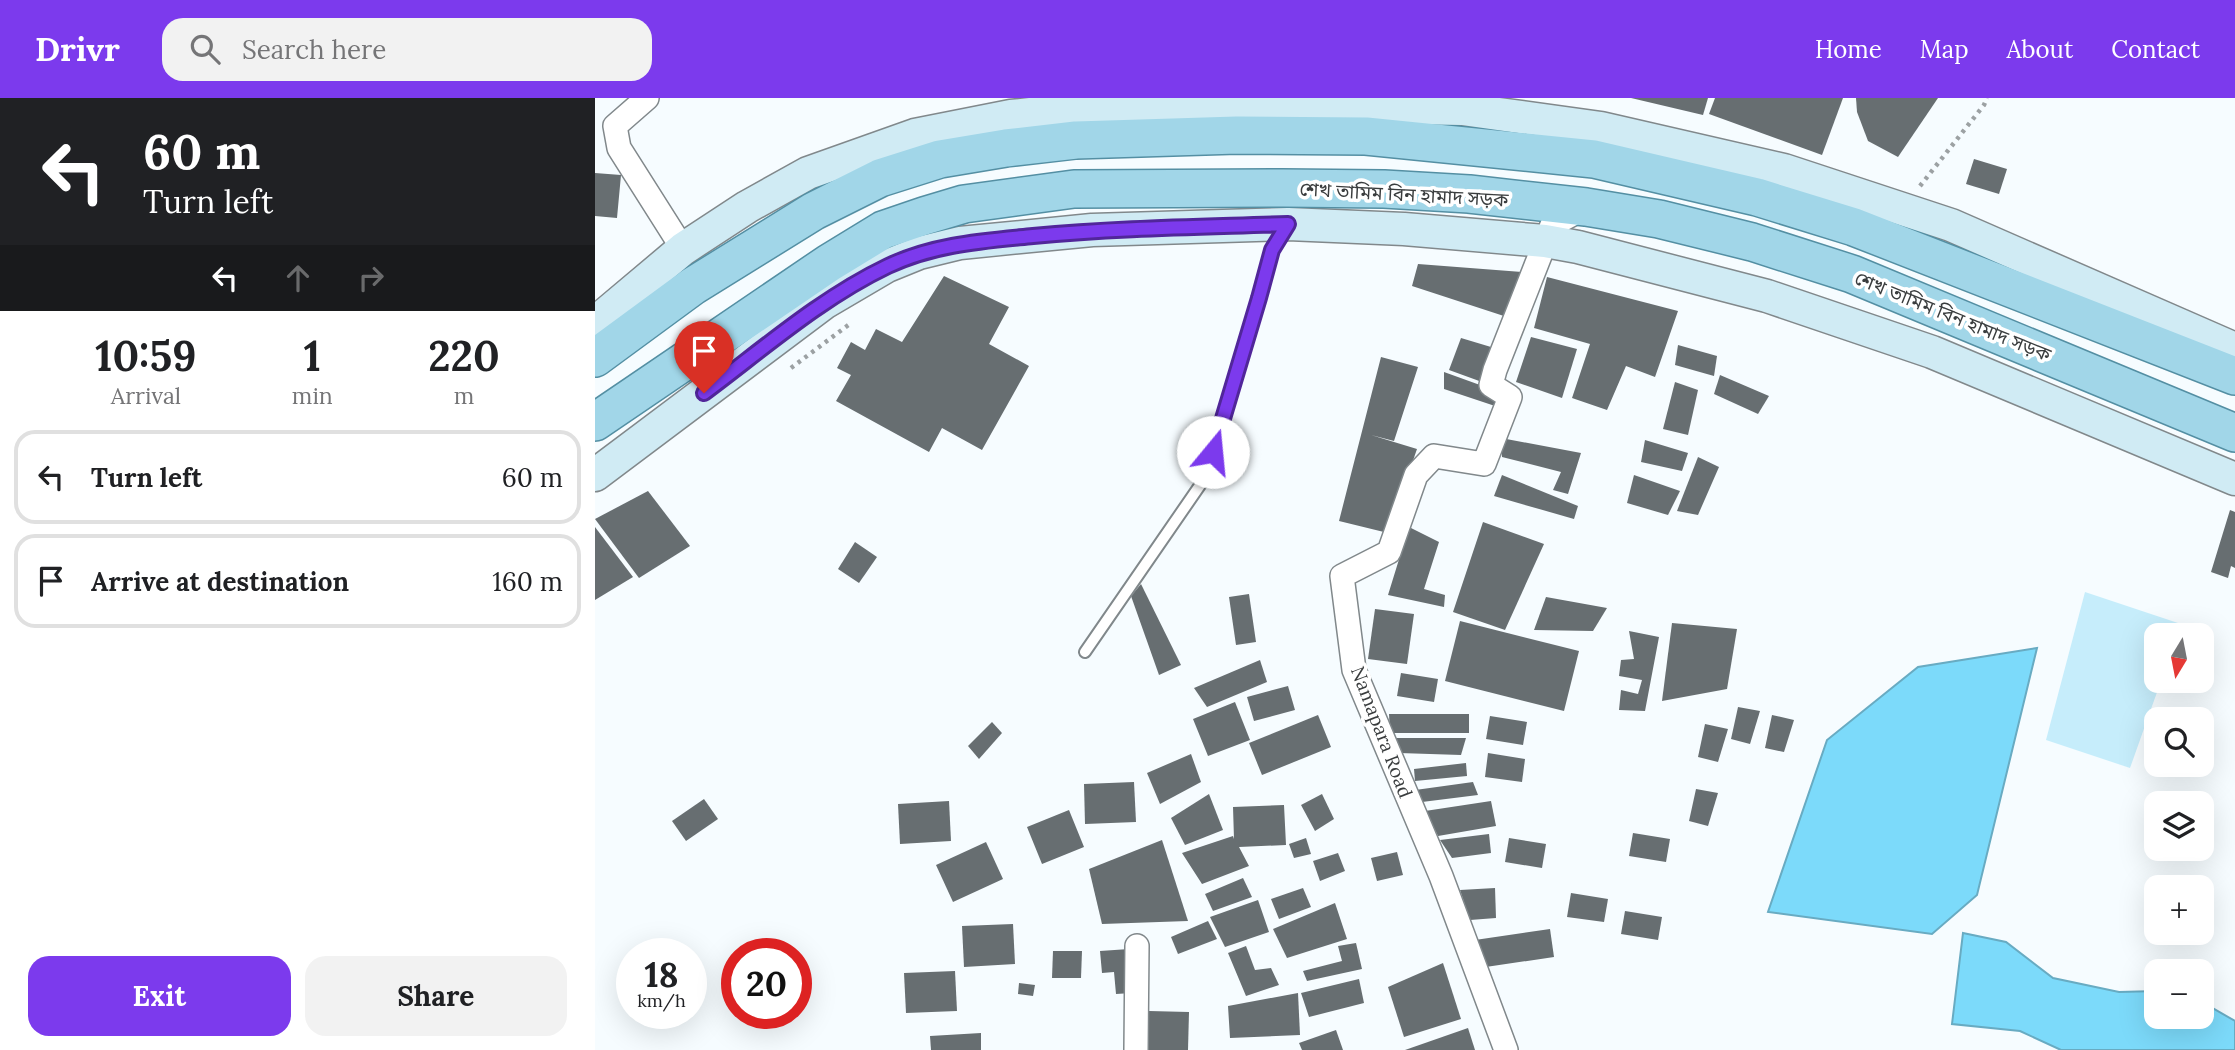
<!DOCTYPE html>
<html lang="en">
<head>
<meta charset="utf-8">
<style>
  body { margin:0; font-family:Lora,"Noto Sans Bengali",serif; background:#f2f2f2; color:#202124; height:100vh; display:flex; flex-direction:column; font-size:26px; white-space:nowrap }
  * { box-sizing:border-box; margin:0 }
  p { font-size:23px; color:#757577 }
  .icon { flex:none; width:38px; height:38px; fill:none; stroke:currentColor; stroke-width:2; stroke-linecap:round; stroke-linejoin:round }
  .map { position:relative; flex:1; overflow:hidden }
  .drawer { display:flex; flex-direction:column; background:#fff; width:595px }
  .drawer>* { flex:none }
  .guide { background:#202124; color:#fff; overflow:hidden }
  .needle { width:46px; rotate:190deg }
  .tools { position:absolute; left:1549px; top:525px; display:grid; gap:14px }
  .tools a { display:grid; place-items:center; width:70px; height:70px; border-radius:14px; background:#fff; box-shadow:0 7px 28px #0002; font-size:35px }
  .speed { position:absolute; left:21px; top:840px; display:flex; gap:14px; font-size:35px; font-weight:700; text-align:center }
  .speed>* { display:grid; place-content:center; width:91px; height:91px; border-radius:50%; background:#fff; box-shadow:0 7px 28px #0002; line-height:1 }
  .speed small { font-size:18px; font-weight:400 }
  .speed .limit { border:10px solid #d22; background:#fff; color:#111 }
  .pin { position:absolute; display:grid; place-items:center; width:60px; height:60px; color:#fff; margin:-72px -30px; border-radius:50% 50% 50% 0; rotate:-45deg; box-shadow:0 0 7px #0007 }
  .pin .icon { rotate:45deg }
  .me { position:absolute; width:77px; margin:-38px; rotate:17deg; stroke-linejoin:round; filter:drop-shadow(0 0 5px #0008) }
  .turn { display:flex; align-items:center; gap:24px; height:147px; padding:0 28px; font-size:32px }
  .turn .icon { width:91px; height:91px; stroke-width:2.5 }
  .turn b { display:block; font-size:49px; line-height:60px }
  .lanes { display:flex; align-items:center; height:66px; padding:0 28px; background:#0003; justify-content:center; gap:35px; direction:ltr }
  .lanes .off { opacity:.35 }
  .eta { display:flex; justify-content:space-evenly; align-items:center; height:119px; text-align:center }
  .eta b { font-size:42px; font-weight:700; line-height:49px }
  .button { display:flex; gap:14px; margin-top:auto; padding:14px 28px }
  .button a { flex:1; height:80px; border-radius:21px; background:#7c3aed; color:#fff; font-size:28px; font-weight:700; line-height:80px; text-align:center }
  .button a+a { background:#f2f2f2; color:#202124 }
  ul { padding:0; list-style:none }
  li { display:flex; align-items:center; gap:21px; height:94px; margin:0 14px 10px; padding:0 14px; border:4px solid #e0e0e0; border-radius:21px }
  li div { flex:1 }
  li b { display:block; font-size:26px }
  li em { font-style:normal }
  header { display:flex; align-items:center; gap:42px; box-sizing:border-box; height:98px; padding:0 35px; background:#7c3aed; color:#fff }
  header strong { font-size:33px }
  nav { display:flex; gap:38px; margin-inline-start:auto; font-size:24px }
  .search { width:490px; height:63px; background:#f2f2f2; display:flex; align-items:center; gap:18px; box-sizing:border-box; padding:0 24px; border-radius:21px; color:#757577; font-size:26px }
  main { display:flex; flex:1; min-height:0 }
  .map>svg:first-child { display:block }
  .green { fill:#c6edfb }
  .water { fill:#7cdafa; stroke:#68abc2; stroke-width:2 }
  .building { fill:#676e71 }
  .lines { fill:none; stroke-linecap:round; stroke-linejoin:round }
  .lane-casing { stroke:#81888b; stroke-width:14 }
  .street-casing { stroke:#81888b; stroke-width:26 }
  .secondary-casing { stroke:#81888b; stroke-width:35 }
  .primary-casing { stroke:#548fa3; stroke-width:40 }
  .path { stroke:#9ca1a3; stroke-width:4.5; stroke-dasharray:3.5 5; stroke-linecap:butt }
  .lane { stroke:#fff; stroke-width:10 }
  .street { stroke:#fff; stroke-width:23 }
  .secondary { stroke:#d0ebf4; stroke-width:32 }
  .primary { stroke:#a1d6e8; stroke-width:37 }
  .route-casing { stroke:#51269a; stroke-width:18 }
  .route { stroke:#7c3aed; stroke-width:12 }
  .labels { text-anchor:middle; dominant-baseline:central; stroke-width:7; stroke-linejoin:round; paint-order:stroke }
  .street-label { font-size:19px; fill:#3a3d3e; stroke:#fff }
</style>
</head>
<body>
<header>
<strong>Drivr</strong>
<div class="search"><svg class="icon" aria-label="search" viewBox="0 0 24 24"><circle cx="10" cy="10" r="6"/><path d="M15 15l6 6"/></svg>Search here</div>
<nav><a>Home</a><a>Map</a><a>About</a><a>Contact</a></nav>
</header>
<main>
<section class="drawer">
<div class="guide">
<div class="turn"><svg class="icon" aria-label="left" viewBox="0 0 24 24"><path d="M17 20v-9H6M10 6l-5 5 5 5"/></svg><div><b>60 m</b>Turn left</div></div>
<div class="lanes"><svg class="icon" aria-label="left" viewBox="0 0 24 24"><path d="M17 20v-9H6M10 6l-5 5 5 5"/></svg><svg class="icon off" aria-label="ahead" viewBox="0 0 24 24"><path d="M12 20V5M6 11l6-6 6 6"/></svg><svg class="icon off" aria-label="right" viewBox="0 0 24 24"><path d="M7 20v-9h11M14 6l5 5-5 5"/></svg></div>
</div>
<div class="eta">
<div><b>10:59</b><p>Arrival</p></div>
<div><b>1</b><p>min</p></div>
<div><b>220</b><p>m</p></div>
</div>
<ul>
<li><svg class="icon" aria-label="left" viewBox="0 0 24 24"><path d="M17 20v-9H6M10 6l-5 5 5 5"/></svg><div><b>Turn left</b></div><em>60 m</em></li>
<li><svg class="icon" aria-label="arrive" viewBox="0 0 24 24"><path d="M6 21V4h12l-3 4 3 4H6"/></svg><div><b>Arrive at destination</b></div><em>160 m</em></li>
</ul>
<div class="button"><a>Exit</a><a>Share</a></div>
</section>
<div class="map">
<svg width="1640" height="952" viewBox="0 0 1640 952">
  <rect width="100%" height="100%" fill="#f6fcff"/>
  <!-- green -->
  <polygon class="green" points="1490,494 1586,526 1582,537 1561,537 1561,583 1566,583 1535,670 1451,642"/>
  <!-- water -->
  <g class="water">
    <polygon points="1442,550 1382,797 1337,836 1173,814 1232,642 1323,569"/>
    <polygon points="1368,835 1411,844 1458,880 1524,894 1561,893 1561,919 1606,919 1607,904 1640,923 1640,952 1466,952 1425,933 1357,926"/>
  </g>
  <!-- building -->
  <g class="building">
    <polygon points="1036,0 1113,0 1108,17"/>
    <polygon points="1120,0 1248,0 1227,57 1114,16"/>
    <polygon points="1261,0 1343,0 1303,59 1273,43 1262,14"/>
    <polygon points="1379,61 1412,71 1404,96 1371,86"/>
    <polygon points="0,75 26,77 22,120 0,118"/>
    <polygon points="823,166 927,174 915,220 817,188"/>
    <polygon points="349,178 414,209 394,246 434,268 387,352 347,330 334,354 241,303 256,277 242,270 256,244 270,252 281,231 307,244"/>
    <polygon points="952,179 1083,213 1060,279 1031,268 1012,312 977,300 995,246 939,230"/>
    <polygon points="936,239 982,251 967,300 921,284"/>
    <polygon points="866,240 896,249 887,284 854,272"/>
    <polygon points="1083,247 1122,258 1119,278 1080,267"/>
    <polygon points="786,259 823,269 799,343 776,337 822,351 793,435 744,423"/>
    <polygon points="849,274 885,287 903,303 903,309 849,291"/>
    <polygon points="1125,277 1174,298 1163,316 1119,296"/>
    <polygon points="1080,284 1103,292 1093,337 1068,331"/>
    <polygon points="906,340 986,355 973,396 958,392 966,374 907,359"/>
    <polygon points="1050,342 1093,355 1087,373 1046,364"/>
    <polygon points="1103,359 1124,369 1103,417 1082,413"/>
    <polygon points="907,377 983,408 979,421 899,398"/>
    <polygon points="1039,377 1085,393 1073,417 1032,405"/>
    <polygon points="53,393 95,448 44,480 0,421"/>
    <polygon points="1635,412 1640,414 1640,470 1636,468 1633,480 1616,474"/>
    <polygon points="888,424 949,446 910,532 858,514"/>
    <polygon points="0,429 38,479 0,502"/>
    <polygon points="814,429 844,444 829,491 850,497 849,509 793,497"/>
    <polygon points="260,444 282,459 264,485 243,471"/>
    <polygon points="546,486 586,567 564,577 536,498"/>
    <polygon points="654,496 661,544 641,547 634,499"/>
    <polygon points="951,499 1012,510 998,533 939,532"/>
    <polygon points="780,511 819,516 812,566 773,561"/>
    <polygon points="865,523 984,553 969,613 850,583"/>
    <polygon points="1077,525 1142,531 1132,591 1067,603"/>
    <polygon points="1034,533 1064,539 1050,613 1024,612 1026,592 1043,596 1047,582 1024,578 1026,562 1039,561"/>
    <polygon points="665,562 672,584 612,609 599,590"/>
    <polygon points="806,575 843,581 839,604 802,598"/>
    <polygon points="693,588 700,612 659,623 652,599"/>
    <polygon points="640,604 655,642 613,658 598,621"/>
    <polygon points="1143,609 1165,613 1155,646 1136,641"/>
    <polygon points="794,616 874,616 874,635 795,635"/>
    <polygon points="723,617 736,649 667,677 654,645"/>
    <polygon points="1177,617 1199,622 1189,654 1170,650"/>
    <polygon points="895,618 932,624 928,647 891,641"/>
    <polygon points="397,624 407,635 384,661 373,648"/>
    <polygon points="1110,626 1133,631 1123,664 1103,659"/>
    <polygon points="799,640 871,640 866,657 804,655"/>
    <polygon points="893,655 930,661 927,684 890,679"/>
    <polygon points="596,656 606,684 565,706 552,675"/>
    <polygon points="871,665 872,678 820,683 819,671"/>
    <polygon points="539,684 541,724 490,726 489,686"/>
    <polygon points="878,684 883,697 819,705 813,693"/>
    <polygon points="1101,691 1123,695 1113,728 1094,723"/>
    <polygon points="614,696 628,732 590,747 576,720"/>
    <polygon points="727,696 739,721 720,733 706,707"/>
    <polygon points="109,701 123,721 91,743 77,723"/>
    <polygon points="354,703 356,743 305,746 303,706"/>
    <polygon points="896,703 901,728 843,738 830,713"/>
    <polygon points="689,707 691,747 644,749 654,768 607,786 587,755 638,738 639,741 638,709"/>
    <polygon points="474,712 489,749 447,766 432,729"/>
    <polygon points="1038,735 1075,741 1071,764 1034,758"/>
    <polygon points="894,736 896,755 857,760 845,742"/>
    <polygon points="711,740 716,756 699,760 694,746"/>
    <polygon points="914,740 951,746 947,770 910,764"/>
    <polygon points="567,742 593,823 507,826 494,771"/>
    <polygon points="391,744 408,781 358,804 341,767"/>
    <polygon points="802,754 808,777 782,783 776,760"/>
    <polygon points="743,755 750,773 725,783 718,763"/>
    <polygon points="648,780 657,799 618,813 610,796"/>
    <polygon points="708,790 716,809 684,821 676,801"/>
    <polygon points="900,790 901,820 875,822 865,792"/>
    <polygon points="976,795 1013,801 1009,824 972,819"/>
    <polygon points="663,802 674,834 630,849 615,819"/>
    <polygon points="740,805 752,841 692,860 678,831"/>
    <polygon points="1030,813 1067,819 1063,842 1026,836"/>
    <polygon points="613,823 622,841 583,856 576,839"/>
    <polygon points="418,826 420,866 369,869 367,828"/>
    <polygon points="955,831 959,859 884,870 880,842"/>
    <polygon points="761,845 767,871 712,883 708,873 747,863 743,848"/>
    <polygon points="651,848 660,872 676,870 684,887 651,898 633,855"/>
    <polygon points="534,851 537,895 521,896 519,874 507,875 505,853"/>
    <polygon points="458,853 487,853 486,880 457,880"/>
    <polygon points="848,865 866,921 809,939 793,889"/>
    <polygon points="360,873 362,913 311,915 309,875"/>
    <polygon points="764,881 769,905 714,919 706,895"/>
    <polygon points="424,885 440,887 438,898 423,896"/>
    <polygon points="703,895 705,937 635,940 633,908"/>
    <polygon points="554,913 594,914 593,952 553,952"/>
    <polygon points="873,930 880,952 810,952"/>
    <polygon points="741,932 748,952 707,952 704,945"/>
    <polygon points="386,935 386,952 336,952 335,938"/>
  </g>
  <g class="lines">
    <!-- lane casing -->
    <g class="lane-casing">
      <polyline id="lane" points="490,554 610,380 664,200 677,152 690,130"/>
    </g>
    <!-- street casing -->
    <g class="street-casing">
      <g id="street">
        <polyline points="52,0 20,28 24,50 88,151"/>
        <polyline points="541,952 542,848"/>
        <polyline points="911,952 846,778 759,572 747,478 794,454 821,377 839,358 889,366 915,299 896,287 900,272 957,127 989,110"/>
      </g>
    </g>
    <!-- secondary casing -->
    <g class="secondary-casing">
      <g id="secondary">
        <polyline points="0,225 88,151 152,109 213,75 320,37 416,18 491,10 705,8 867,11 1006,30 1189,72 1356,127 1640,251"/>
        <polyline points="0,377 229,205 292,168 324,155 365,145 497,132 693,126 809,131 950,143 983,149 1172,198 1337,254 1640,381"/>
      </g>
    </g>
    <!-- primary casing -->
    <g class="primary-casing">
      <g id="primary">
        <polyline points="0,260 98,188 219,113 285,80 345,61 411,50 481,42 642,37 771,38 999,61 1162,99 1259,129 1640,278"/>
        <polyline points="0,324 234,165 288,132 329,118 369,106 479,91 688,90 789,91 874,96 991,109 1064,121 1157,144 1257,176 1640,335"/>
      </g>
    </g>
    <!-- path -->
    <g class="path">
      <polyline points="1325,88 1389,7 1392,0"/>
      <polyline points="196,270 256,225"/>
    </g>
    <!-- lane -->
    <use href="#lane" class="lane"/>
    <!-- street -->
    <use href="#street" class="street"/>
    <!-- secondary -->
    <use href="#secondary" class="secondary"/>
    <!-- primary -->
    <use href="#primary" class="primary"/>
  </g>
  <g class="lines">
    <!-- route casing -->
    <g class="route-casing">
      <path id="route" d="M109 295C168 251 226 200 293 168 339 146 388 143 438 138 523 130 608 129 693 126L677 152 664 200 618 354"/>
    </g>
    <!-- route -->
    <use href="#route" class="route"/>
  </g>
  <g class="labels">
    <!-- street labels -->
    <g class="street-label">
      <text transform="translate(809 96) rotate(3)">শেখ তামিম বিন হামাদ সড়ক</text>
      <text transform="translate(1358 218) rotate(22)">শেখ তামিম বিন হামাদ সড়ক</text>
      <text transform="translate(787 634) rotate(69)">Namapara Road</text>
    </g>
  </g>
</svg>
<div class="tools">
<a><svg class="needle" viewBox="-14 -14 28 28"><path d="M0-13l5 13h-10z" fill="#e53935"/><path d="M0 13l5-13h-10z" fill="#757577"/></svg></a>
<a><svg class="icon" aria-label="search" viewBox="0 0 24 24"><circle cx="10" cy="10" r="6"/><path d="M15 15l6 6"/></svg></a>
<a><svg class="icon" aria-label="layers" viewBox="0 0 24 24"><path d="M12 4l9 5-9 5-9-5zM3 14l9 5 9-5"/></svg></a>
<a>+</a>
<a>−</a>
</div>
<div class="speed"><div>18<small>km/h</small></div><div class="limit">20</div></div>
<div class="pin" style="left:109px;top:295px;background:#d93025"><svg class="icon" aria-label="arrive" viewBox="0 0 24 24"><path d="M6 21V4h12l-3 4 3 4H6"/></svg></div>
<svg class="me" style="left:618px;top:354px" viewBox="-20 -20 40 40"><circle r="19" fill="#fff"/><path d="M0-13L10 11 0 6-10 11z" fill="#7c3aed"/></svg>
</div>
</main>
</body>
</html>
